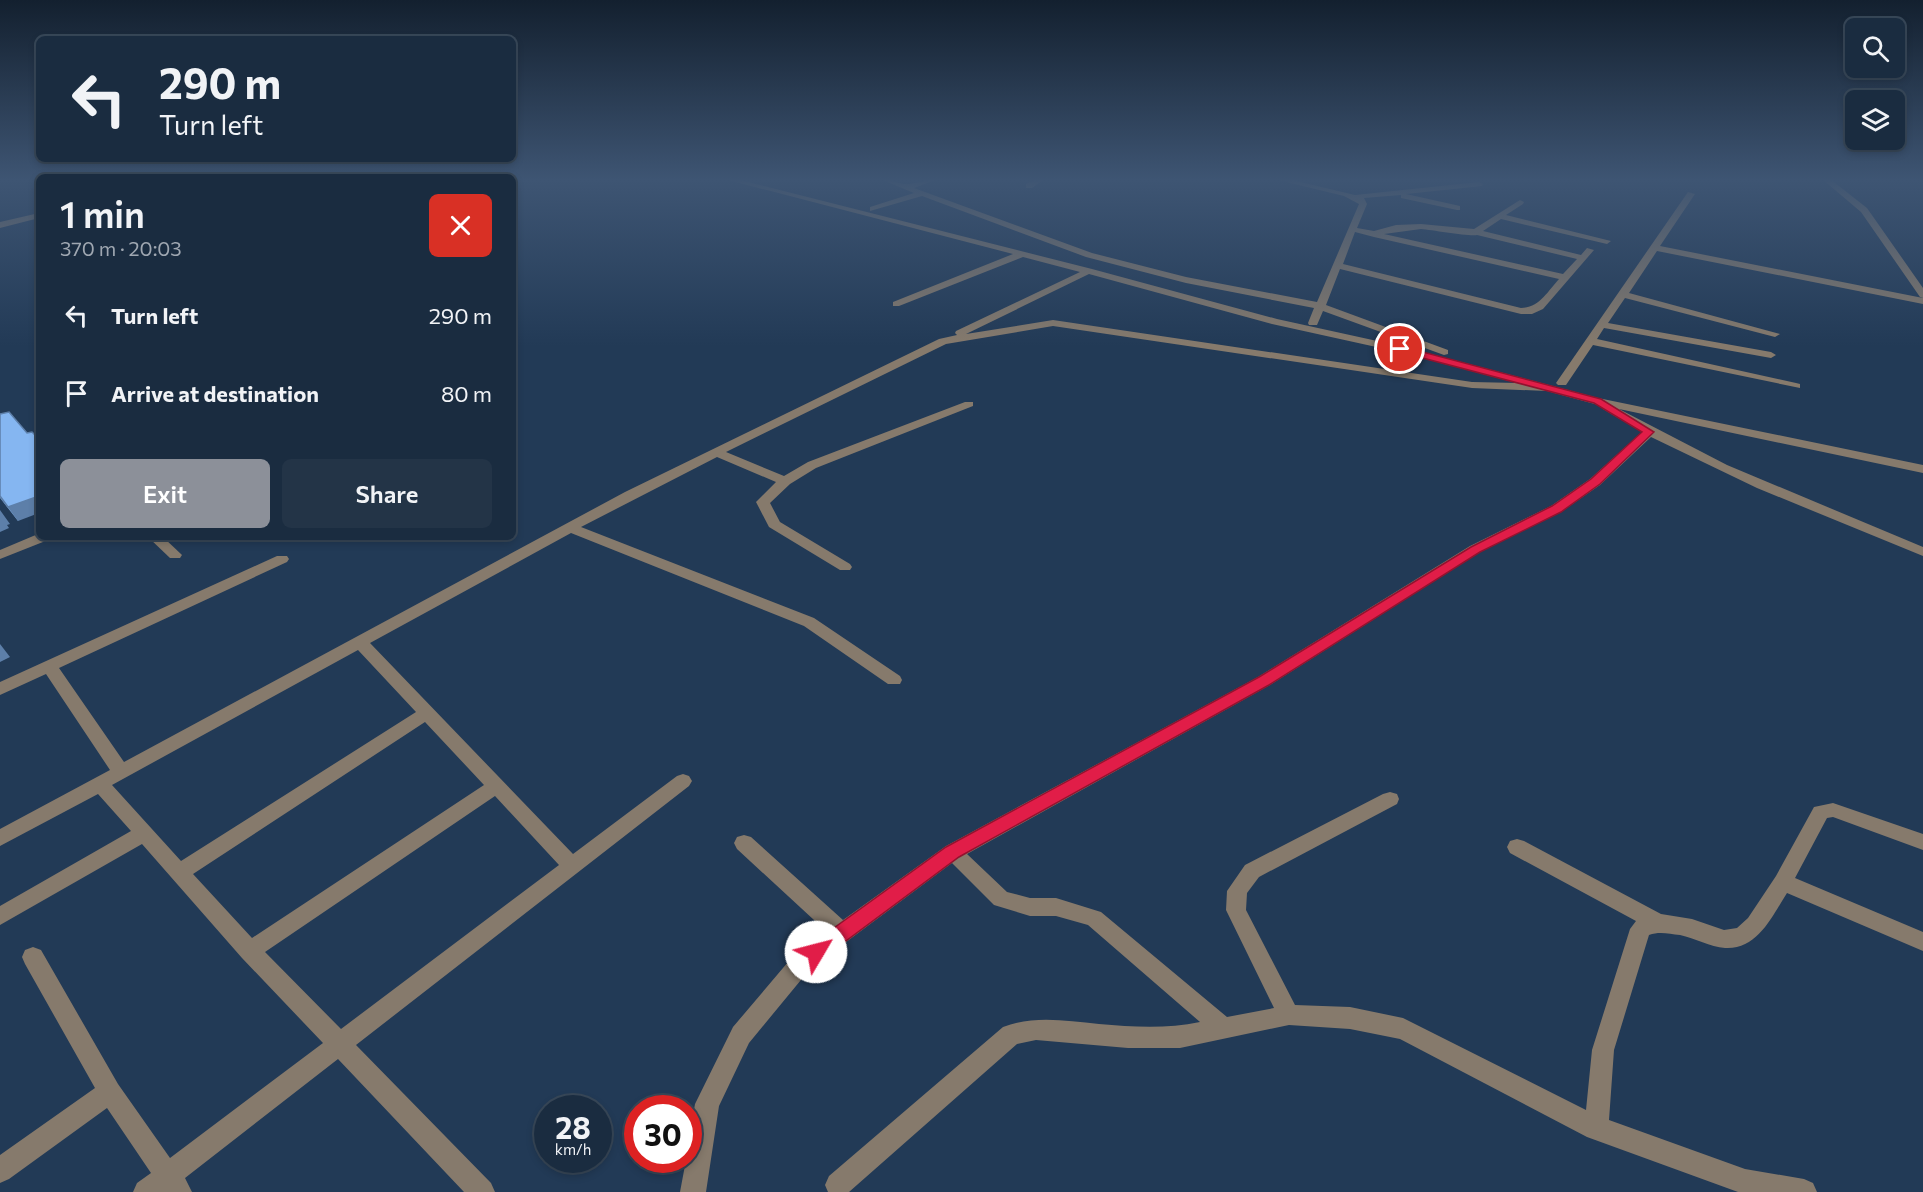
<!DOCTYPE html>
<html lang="en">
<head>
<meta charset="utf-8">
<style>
  body { margin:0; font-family:Commissioner,sans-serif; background:#233447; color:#f1f3f6; height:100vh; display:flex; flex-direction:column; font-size:22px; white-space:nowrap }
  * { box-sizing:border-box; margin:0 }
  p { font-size:20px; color:#9fa7b1 }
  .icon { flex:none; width:33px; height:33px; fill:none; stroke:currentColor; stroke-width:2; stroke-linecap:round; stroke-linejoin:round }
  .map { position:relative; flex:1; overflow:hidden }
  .side { position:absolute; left:36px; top:174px; width:480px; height:366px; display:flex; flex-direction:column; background:#1a2c40; border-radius:9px; box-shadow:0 3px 9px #0003,0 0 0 2px #384859 }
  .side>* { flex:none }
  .guide { position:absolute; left:36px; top:36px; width:480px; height:126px; border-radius:9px; box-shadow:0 3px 9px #0003,0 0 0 2px #384859; background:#1a2c40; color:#f1f3f6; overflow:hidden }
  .buttons { position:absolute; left:1845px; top:18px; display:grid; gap:12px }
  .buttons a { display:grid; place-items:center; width:60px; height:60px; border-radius:9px; background:#1a2c40; box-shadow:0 3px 9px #0003,0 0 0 2px #384859; font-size:30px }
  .speed { position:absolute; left:534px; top:1095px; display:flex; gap:12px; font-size:30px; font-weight:700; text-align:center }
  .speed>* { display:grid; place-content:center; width:78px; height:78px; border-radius:50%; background:#1a2c40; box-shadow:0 3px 9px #0003,0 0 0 2px #384859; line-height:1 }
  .speed small { font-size:15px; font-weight:400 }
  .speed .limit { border:9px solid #d22; background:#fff; color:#111 }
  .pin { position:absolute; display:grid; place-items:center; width:51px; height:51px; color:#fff; margin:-26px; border:3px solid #fff; border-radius:50%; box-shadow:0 2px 6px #0007 }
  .me { position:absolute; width:66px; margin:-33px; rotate:53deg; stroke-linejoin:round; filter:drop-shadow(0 0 4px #0008) }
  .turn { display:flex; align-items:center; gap:21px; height:126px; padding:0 24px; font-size:27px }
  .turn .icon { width:78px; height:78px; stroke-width:2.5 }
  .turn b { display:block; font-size:42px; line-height:51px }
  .round { display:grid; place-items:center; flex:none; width:63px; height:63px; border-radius:9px; background:#233447 }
  .head { display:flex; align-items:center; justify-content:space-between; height:102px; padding:0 24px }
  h1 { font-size:36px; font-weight:600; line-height:45px }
  .button { display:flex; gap:12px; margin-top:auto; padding:12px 24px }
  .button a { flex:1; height:69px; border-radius:9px; background:#8c9099; color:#fff; font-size:24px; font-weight:600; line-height:69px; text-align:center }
  .button a+a { background:#233447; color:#f1f3f6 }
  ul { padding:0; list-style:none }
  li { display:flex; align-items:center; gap:18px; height:78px; padding:0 24px }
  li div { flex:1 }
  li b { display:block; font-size:22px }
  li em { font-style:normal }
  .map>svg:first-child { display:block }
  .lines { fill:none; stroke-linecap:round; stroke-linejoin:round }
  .minor { fill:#867a6c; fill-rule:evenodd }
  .wall { fill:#729dcf }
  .shaded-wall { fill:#5d7fa9 }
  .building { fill:#85b6f1; stroke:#5d7fa9; stroke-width:1.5 }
  .route { fill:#e11d48; stroke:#92132f; stroke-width:1.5 }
</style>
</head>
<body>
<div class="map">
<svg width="1923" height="1192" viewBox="0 0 1923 1192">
  <rect width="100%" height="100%" fill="#223a56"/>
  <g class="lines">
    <!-- minor -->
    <g class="minor">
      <path d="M724 179H736L1092 269 1277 319 1400 346 1598 398 1923 465V473L1619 409 1727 465 1923 547V556L1757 488 1651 437 1600 485 1561 512 1480 552 1270 685 967 854 1007 892 1030 898H1056L1101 912 1227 1017 1274 1008 1226 910 1227 891 1245 865 1383 794 1390 792 1397 794 1399 799 1397 804 1259 877 1247 893 1246 910 1295 1005 1350 1007 1403 1018 1586 1110 1592 1050 1630 929 1636 921 1510 853 1507 847 1510 841 1517 839 1524 841 1661 914 1692 919 1724 930 1737 928 1748 918 1776 876 1814 807 1833 803 1923 834V850L1833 817 1827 818 1795 878 1923 932V951L1787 893C1772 916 1758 950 1725 948 1710 947 1695 938 1680 935 1669 934 1660 931 1649 935L1614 1050 1609 1120 1745 1169 1804 1179 1813 1183 1817 1192H1738L1587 1137 1400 1039 1350 1029 1289 1025 1180 1048H1128L1036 1040 1017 1044 849 1192H828L825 1185 829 1176 1003 1027C1035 1015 1066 1021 1099 1024 1133 1027 1167 1029 1200 1022L1088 925 1056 916H1030L994 905 952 863 810 969 749 1043 719 1106 706 1192H680L686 1160H688V1143L695 1104 733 1027 794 955 827 932 737 849 734 843 737 837 744 835 751 837 843 920 946 846 1258 677 1470 546 1551 506 1590 479 1642 432 1603 409 1602 406 1547 391 1472 388 1053 326 946 344 726 452 784 476 808 462 965 402H973V406L816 468 790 484 770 503 780 522 850 564 852 567 850 570H840L769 527 756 502 776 482 717 457 581 527 814 618 900 676 902 680 900 684H888L804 626 571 533 370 643 573 854 677 776 683 774 689 776 692 781 689 786 356 1045 491 1183 495 1192H464L338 1059 185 1178 192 1192H133L137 1183 151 1173 107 1108 9 1179 0 1183V1155L95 1088 25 964 22 957 25 950 33 947 41 950 118 1084 170 1158 323 1043 242 958 142 844 0 925V906L131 831 98 794 0 846V829L110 770 46 674 0 695V682L277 556H287L289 559 287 562 59 668 124 762 625 492 939 339 957 335 955 333 956 331 1080 272 1023 257 899 306H893V302L1013 254ZM1089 274 1272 324 1399 352 1517 383 1472 382 1053 320 966 334ZM358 650 416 712 181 861 112 785ZM425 722 484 785 252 938 193 874ZM495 796 559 865 341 1029 265 952Z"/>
      <path d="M880 179C890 179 900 185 909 184 919 183 927 179 938 179L914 188 1092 253 1186 277 1317 302 1359 204 1344 196 1274 179H1288L1355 195 1479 182 1483 184 1482 186 1406 194 1460 206V210H1457L1401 198V195L1364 198 1367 204 1357 228 1374 231 1396 225 1421 224 1474 229 1520 200 1524 202 1523 204 1506 215 1611 241 1607 244 1501 219 1483 231 1581 255 1587 248 1594 250 1543 309 1532 314H1521L1340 269 1326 305 1448 350V354L1444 355 1323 311 1317 325H1309L1308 323 1314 308 1186 283 1086 257 922 196 870 211V207L914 193ZM1421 229C1433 230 1471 237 1477 235L1577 259 1563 274 1384 234ZM1355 232 1374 237 1559 279C1548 291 1539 308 1521 308L1343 264Z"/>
      <polygon points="1036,179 1045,179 1032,188 1026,188 1026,184"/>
      <polygon points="1822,179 1830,179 1867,208 1923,288 1923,298 1920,297 1861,212"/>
      <polygon points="1688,192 1695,194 1660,246 1923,298 1923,304 1657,251 1629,293 1780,334 1775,337 1625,298 1608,323 1771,352 1776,355 1771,358 1604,328 1597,339 1796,383 1800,384 1800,388 1593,345 1566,385 1558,385 1556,383"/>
      <polygon points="39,213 39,218 0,228 0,222"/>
      <polygon points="38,534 39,537 50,537 48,540 0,559 0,550"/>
      <polygon points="148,537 163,537 182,555 180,558 170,558"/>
    </g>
  </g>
  <!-- wall -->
  <polygon class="wall" points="0,414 27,433 18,521 0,498"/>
  <!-- shaded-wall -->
  <g class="shaded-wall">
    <polygon points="39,496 39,513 18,521 8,507"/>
    <polygon points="0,510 10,524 7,525 9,528 0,532"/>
    <polygon points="0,644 10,657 0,662"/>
  </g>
  <!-- building -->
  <polygon class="building" points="9,412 27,433 32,432 39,439 39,496 8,507 0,496 0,414"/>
  <!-- sky -->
  <linearGradient id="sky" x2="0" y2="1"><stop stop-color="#13202f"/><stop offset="0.52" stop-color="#3e5573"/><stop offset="1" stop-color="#3e5573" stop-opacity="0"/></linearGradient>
  <rect width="1923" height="346" fill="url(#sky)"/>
  <!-- route -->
  <polygon class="route" points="1400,346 1601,399 1654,432 1600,484 1561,512 1480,552 1269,685 959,857 823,958 816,961 809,958 806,952 809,946 946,847 1259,677 1471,547 1552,506 1591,479 1642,432 1594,403 1396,351 1395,349"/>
</svg>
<div class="buttons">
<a><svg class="icon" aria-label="search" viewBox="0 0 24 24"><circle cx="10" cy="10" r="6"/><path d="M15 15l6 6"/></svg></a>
<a><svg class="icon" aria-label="layers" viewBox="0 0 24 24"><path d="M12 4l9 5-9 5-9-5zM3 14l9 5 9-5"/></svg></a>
</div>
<div class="speed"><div>28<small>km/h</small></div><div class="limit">30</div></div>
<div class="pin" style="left:1400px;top:349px;background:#d93025"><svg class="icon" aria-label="arrive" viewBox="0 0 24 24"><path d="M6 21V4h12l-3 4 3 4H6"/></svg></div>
<svg class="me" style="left:816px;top:952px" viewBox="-20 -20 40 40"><circle r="19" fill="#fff"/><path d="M0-13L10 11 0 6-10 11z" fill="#e11d48"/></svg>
<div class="guide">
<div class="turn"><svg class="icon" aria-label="left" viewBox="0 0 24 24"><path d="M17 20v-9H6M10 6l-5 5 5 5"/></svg><div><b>290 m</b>Turn left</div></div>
</div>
<section class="side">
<div class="head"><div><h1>1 min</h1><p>370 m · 20:03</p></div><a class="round" style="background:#d93025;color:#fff"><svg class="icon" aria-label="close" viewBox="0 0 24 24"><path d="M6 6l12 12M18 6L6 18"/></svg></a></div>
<ul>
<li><svg class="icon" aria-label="left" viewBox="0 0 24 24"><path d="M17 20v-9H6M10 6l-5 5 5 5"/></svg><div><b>Turn left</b></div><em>290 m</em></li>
<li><svg class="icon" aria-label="arrive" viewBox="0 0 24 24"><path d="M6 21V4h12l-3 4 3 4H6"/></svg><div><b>Arrive at destination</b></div><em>80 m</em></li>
</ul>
<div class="button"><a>Exit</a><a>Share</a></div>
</section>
</div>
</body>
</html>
